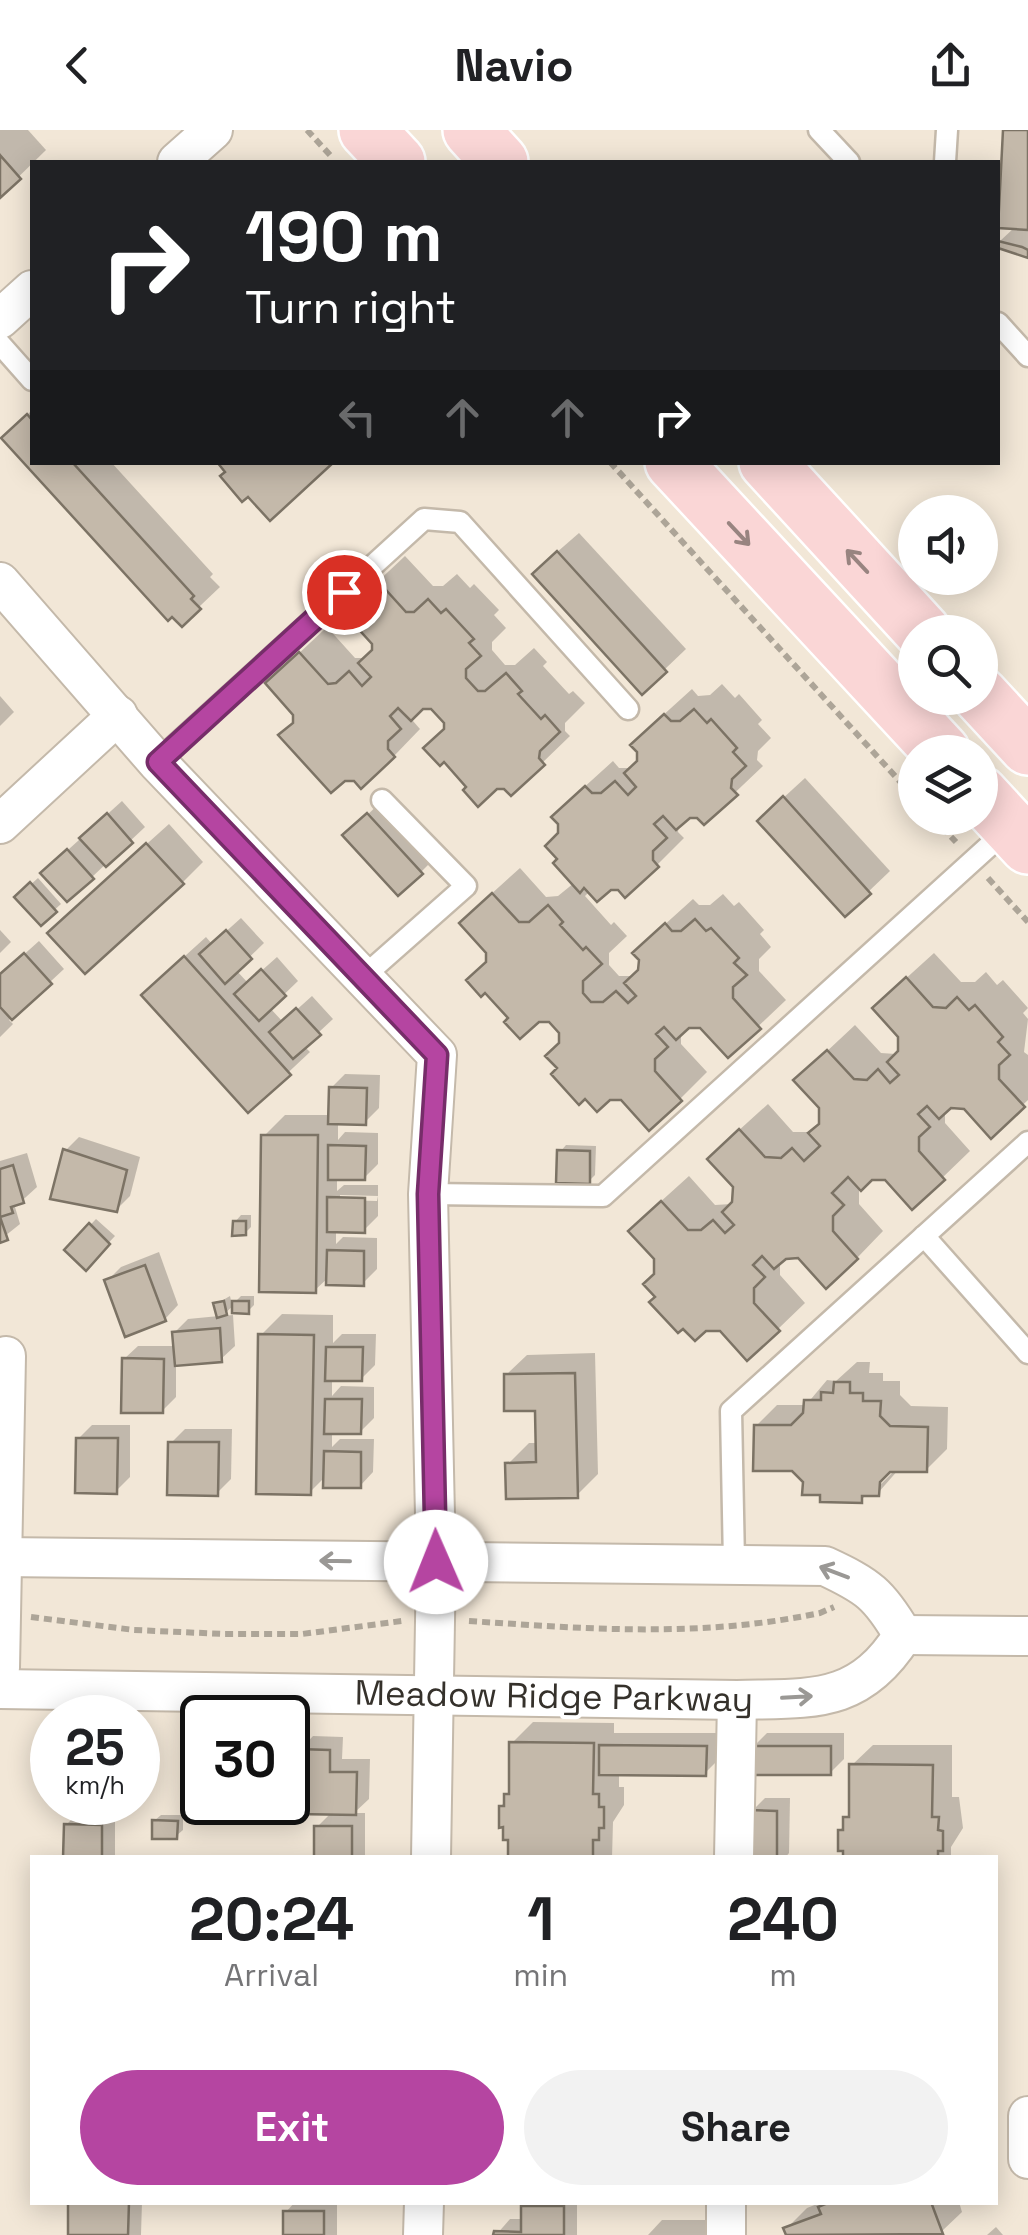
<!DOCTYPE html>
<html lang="en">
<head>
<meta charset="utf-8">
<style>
  body { margin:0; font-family:"Space Grotesk",sans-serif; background:#f2f2f2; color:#202124; height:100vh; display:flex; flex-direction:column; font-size:38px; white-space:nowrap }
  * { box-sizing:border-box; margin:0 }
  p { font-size:32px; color:#757577 }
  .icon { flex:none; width:55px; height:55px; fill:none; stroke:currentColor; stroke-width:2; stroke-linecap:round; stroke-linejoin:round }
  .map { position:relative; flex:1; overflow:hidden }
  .drawer { position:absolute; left:30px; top:1725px; width:968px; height:350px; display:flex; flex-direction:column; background:#fff; border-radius:0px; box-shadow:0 5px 25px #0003 }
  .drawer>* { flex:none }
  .banner { position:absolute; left:30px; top:30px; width:970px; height:305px; border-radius:0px; box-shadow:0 5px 25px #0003; background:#202124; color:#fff; overflow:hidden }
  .fabs { position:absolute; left:898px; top:365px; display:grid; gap:20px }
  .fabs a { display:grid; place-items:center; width:100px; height:100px; border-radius:50%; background:#fff; box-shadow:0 5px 25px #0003; font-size:50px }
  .speed { position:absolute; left:30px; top:1565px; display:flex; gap:20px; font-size:50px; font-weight:700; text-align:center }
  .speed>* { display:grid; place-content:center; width:130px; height:130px; border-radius:50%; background:#fff; box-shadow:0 5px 25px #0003; line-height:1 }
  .speed small { font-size:25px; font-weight:400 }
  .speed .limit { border:5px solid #111; border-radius:15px; background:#fff; color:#111 }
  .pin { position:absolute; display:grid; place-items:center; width:85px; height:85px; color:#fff; margin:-42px; border:5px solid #fff; border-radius:50%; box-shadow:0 2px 10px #0007 }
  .me { position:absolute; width:110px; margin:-55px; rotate:359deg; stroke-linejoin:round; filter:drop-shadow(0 0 8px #0008) }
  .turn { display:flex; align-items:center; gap:35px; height:210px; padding:0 50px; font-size:45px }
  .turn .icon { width:130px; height:130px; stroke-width:2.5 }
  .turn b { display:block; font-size:70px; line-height:85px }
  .lanes { display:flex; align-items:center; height:95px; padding:0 50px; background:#0003; justify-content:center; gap:50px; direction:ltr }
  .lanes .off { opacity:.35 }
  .eta { display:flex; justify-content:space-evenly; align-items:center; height:170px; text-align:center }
  .eta b { font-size:60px; font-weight:800; line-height:70px }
  .primary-button { display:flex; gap:20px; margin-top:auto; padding:20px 50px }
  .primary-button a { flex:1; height:115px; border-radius:60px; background:#b545a1; color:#fff; font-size:40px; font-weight:800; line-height:115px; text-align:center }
  .primary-button a+a { background:#f2f2f2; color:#202124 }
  header { display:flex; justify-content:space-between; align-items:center; height:130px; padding:0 50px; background:#fff; font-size:45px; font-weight:800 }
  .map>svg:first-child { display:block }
  .shadow { fill:#0003; fill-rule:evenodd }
  .building { fill:#c4b9aa; stroke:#7c7365; stroke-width:2.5 }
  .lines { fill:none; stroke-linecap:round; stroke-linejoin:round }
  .lane-casing { stroke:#c4b9aa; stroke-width:25 }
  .street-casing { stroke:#c4b9aa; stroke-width:42 }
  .primary-casing { stroke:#fff; stroke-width:60 }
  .path { stroke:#ada598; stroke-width:6; stroke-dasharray:8 5; stroke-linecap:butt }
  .lane { stroke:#fff; stroke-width:20 }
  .street { stroke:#fff; stroke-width:38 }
  .primary { stroke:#fad6d6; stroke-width:55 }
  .oneway { stroke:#988480 }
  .oneway2 { stroke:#9a9895 }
  .route-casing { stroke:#762d69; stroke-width:25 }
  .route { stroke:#b545a1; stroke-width:18 }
  .labels { text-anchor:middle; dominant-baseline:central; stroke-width:8; stroke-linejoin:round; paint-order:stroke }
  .street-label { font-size:35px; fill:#35312b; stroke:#fff }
</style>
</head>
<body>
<header><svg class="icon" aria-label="back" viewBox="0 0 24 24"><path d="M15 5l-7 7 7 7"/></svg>Navio<svg class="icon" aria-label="share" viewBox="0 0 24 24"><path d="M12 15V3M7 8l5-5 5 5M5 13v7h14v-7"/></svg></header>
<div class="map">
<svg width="1028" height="2105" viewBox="0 0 1028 2105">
  <rect width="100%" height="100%" fill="#f2e7d7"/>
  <!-- shadow -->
  <g class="shadow">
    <polygon points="0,0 28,0 46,20 0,65"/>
    <polygon points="1005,0 1028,0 1028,126 999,112 1015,97"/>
    <polygon points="32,280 32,332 111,332 213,444 210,447 220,457 182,493 4,308"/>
    <polygon points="579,403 686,519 642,561 556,423"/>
    <polygon points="405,426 433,456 443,456 457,444 470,458 474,454 499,480 494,485 506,498 492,512 492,520 505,535 515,535 534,518 547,532 543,536 569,564 573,561 585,573 565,593 565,601 570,606 511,663 506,657 470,657 447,592 432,576 422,576 414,584 413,591 420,599 394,626 296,592 295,527 327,497 355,528 365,528 375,519 373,456"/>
    <polygon points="722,554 735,568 739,564 762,590 758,594 771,608 758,621 757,630 763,636 704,692 698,685 689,685 679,694 678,702 684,708 657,735 619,757 590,761 585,766 611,795 614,792 627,806 609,823 609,835 619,846 632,846 641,839 662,797 693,769 699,775 710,775 723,764 734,776 739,772 764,800 760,804 771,817 759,829 759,841 786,870 728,925 701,896 688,895 681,902 681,914 707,942 680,969 622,968 560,938 562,902 550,889 511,888 488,832 489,766 520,738 546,767 558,766 574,753 561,729 561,703 581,660 613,631 619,638 631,638 639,630 660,588 692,559 698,566 710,565"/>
    <polygon points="0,566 14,582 0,596"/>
    <polygon points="805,648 890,741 845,784 781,670"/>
    <polygon points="122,671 145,697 92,747 58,729"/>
    <polygon points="382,671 435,728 421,742 346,705"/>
    <polygon points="169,694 203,732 182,753 71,782"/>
    <polygon points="38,748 61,774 41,792 17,767"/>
    <polygon points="241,788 264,813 236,840 248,853 277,827 298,851 270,878 283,892 312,866 333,889 304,916 310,922 248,980 165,844 206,807 212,814"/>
    <polygon points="0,800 11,812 0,823"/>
    <polygon points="39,811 64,839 9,890 13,894 0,907 0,846"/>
    <polygon points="934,823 961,852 975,852 986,842 997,855 1003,850 1028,878 1023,883 1028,889 1024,922 1028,925 1028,970 991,1005 965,976 950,976 945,980 945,993 970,1021 912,1077 886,1048 871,1048 859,1059 859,1074 883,1101 857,1128 785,1126 780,1131 780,1145 805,1173 778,1199 721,1199 658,1167 658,1074 689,1046 715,1075 731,1074 735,1071 737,1002 768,974 793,1002 810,1002 821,992 824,924 855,895 881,923 896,924 901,920 902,852"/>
    <path d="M345 944 380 945 379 978 365 992H338V1010L345 1002 378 1003V1034L364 1048 337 1047V1061L344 1055H378V1086L364 1100H336V1114L343 1107 377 1108V1139L363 1153 329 1147 315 1160 264 1006 285 985H331V958ZM340 1065 378 1066 377 1071 340 1070Z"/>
    <polygon points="79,1007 140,1027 130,1066 116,1080 65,1021"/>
    <polygon points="566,1015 596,1016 595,1045 589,1051 560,1022"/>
    <polygon points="27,1023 37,1057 15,1077 20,1094 0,1110 0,1031"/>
    <polygon points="241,1085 251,1085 251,1097 245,1103 235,1092"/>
    <polygon points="96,1089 115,1106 86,1137 67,1120"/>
    <polygon points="159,1122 178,1175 165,1189 107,1151 121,1137"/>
    <polygon points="230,1166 232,1175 241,1166 254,1166 254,1175 248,1181 235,1174 222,1186 233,1185 235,1216 221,1229 176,1233 176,1267 162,1281 124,1229 138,1216 176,1216 174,1203 188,1189 219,1186 216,1174"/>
    <polygon points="282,1184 333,1185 333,1213 342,1204 376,1204 375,1235 361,1249 332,1248 332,1266 341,1256 374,1257 374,1288 360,1302 332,1301 332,1317 340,1309 374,1309 373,1342 360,1356 326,1346 310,1362 261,1205"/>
    <polygon points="595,1223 598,1344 577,1365 508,1334 529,1313 538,1313 538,1278 506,1245 527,1225"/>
    <path d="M857 1232H870L869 1243H883V1251H900V1265L911 1276 948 1277 947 1319 926 1340 899 1339 878 1363H868L861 1370 822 1363 805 1351 756 1296 777 1275H806L827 1250 836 1251ZM889 1339H896L881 1354 877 1351Z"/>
    <polygon points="92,1295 130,1295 130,1347 116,1361 78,1309"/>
    <polygon points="185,1299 232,1299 231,1349 217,1363 171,1313"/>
    <polygon points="533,1592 614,1593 614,1603 720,1603 719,1629 705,1643 619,1643 619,1657 624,1657 624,1675 613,1692 612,1728 511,1728 511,1707 501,1677 511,1659 512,1613"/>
    <polygon points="767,1603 844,1603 844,1629 830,1643 753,1617"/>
    <polygon points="313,1606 343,1607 342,1629 370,1629 369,1669 354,1683 365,1683 365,1728 316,1728 317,1697 332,1682 300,1620"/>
    <polygon points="873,1615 952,1615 952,1667 959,1667 963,1698 951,1717 951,1728 845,1728 840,1701 852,1682 852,1635"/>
    <polygon points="765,1668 790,1668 789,1723 785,1728 751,1728 751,1682"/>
    <polygon points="64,1672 128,1672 122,1679 115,1679 115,1728 66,1728 66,1695 83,1678"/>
    <polygon points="161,1685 183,1685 183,1700 176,1706 154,1691"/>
    <polygon points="71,2072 142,2072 141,2105 95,2105"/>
    <polygon points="295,2072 337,2072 337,2105 286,2105 286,2082"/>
    <polygon points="528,2072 577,2072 577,2105 496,2105 510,2089 523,2089 523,2077"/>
    <polygon points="822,2072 959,2072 962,2082 941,2102 934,2105 788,2105 786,2099 807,2078"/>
    <polygon points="662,2090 705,2090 705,2105 648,2105"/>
    <polygon points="996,2097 1003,2105 987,2105"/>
  </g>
  <!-- building -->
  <g class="building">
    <polygon points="1003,0 1028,0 1028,100 998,98"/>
    <polygon points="0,25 21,49 0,68"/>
    <polygon points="998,111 1022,117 1028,120 1028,128 998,118"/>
    <polygon points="27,284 32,290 32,332 72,332 194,466 191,469 201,479 182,497 172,487 168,491 1,308"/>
    <polygon points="217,332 334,332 270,391 248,367 242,372 220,346 225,342"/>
    <polygon points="557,421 667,542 642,565 532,444"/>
    <polygon points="377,450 406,482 414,482 428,469 441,483 446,479 474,509 469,513 481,526 466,539 466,548 478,561 485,561 506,543 522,561 518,564 541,589 545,585 560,602 540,621 539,628 545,635 511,666 504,659 497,659 478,677 463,660 466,657 444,632 440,636 423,618 444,599 444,593 431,579 423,579 411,591 398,578 390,586 401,599 388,611 388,619 395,627 361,659 354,651 345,651 331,663 278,605 293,593 293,585 265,553 299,522 328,554 336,553 349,541 362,556 371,547 358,533 372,520 372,514 343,482"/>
    <polygon points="694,579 707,593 711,589 737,618 733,622 746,636 732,649 731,658 738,665 704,695 697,688 690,688 676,700 663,686 654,694 667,708 653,721 653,730 659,737 625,768 618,760 611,760 597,772 584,758 580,763 553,733 557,729 545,716 558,703 558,694 551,687 585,656 592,663 601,663 615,651 628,665 636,657 624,643 637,631 637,622 630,615 664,584 671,591 680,591"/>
    <polygon points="783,666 871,764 845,787 757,691"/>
    <polygon points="107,683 133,713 106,737 79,708"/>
    <polygon points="367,683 423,744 398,766 342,705"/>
    <polygon points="146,713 184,754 85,844 47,803"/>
    <polygon points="67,719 94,749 67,772 40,743"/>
    <polygon points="30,752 57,782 41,796 14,767"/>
    <polygon points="492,763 519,792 529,792 548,775 563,792 560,795 583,820 586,817 602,834 583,851 583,863 591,872 603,872 616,861 628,873 636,866 624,853 638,840 639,830 632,823 665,793 672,801 681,801 695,789 706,801 711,798 739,828 734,833 747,845 733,857 733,868 761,899 728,928 700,898 689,898 676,910 664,897 656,904 668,917 655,929 655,941 682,971 649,1001 621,970 610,970 597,982 585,969 579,975 551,944 557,938 545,926 559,913 559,903 549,892 539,892 520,909 504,892 508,888 485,863 481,867 466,850 486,832 486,823 459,793"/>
    <polygon points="226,800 252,829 225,854 199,824"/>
    <polygon points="24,823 52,854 12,890 0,877 0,844"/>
    <polygon points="184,826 291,945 248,983 141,865"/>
    <polygon points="261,839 286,866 259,891 234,864"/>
    <polygon points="906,847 933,877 946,878 957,867 969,880 975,875 1003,907 998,912 1010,925 999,935 999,949 1025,977 991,1009 964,979 951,978 939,989 927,976 918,984 930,997 919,1007 919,1021 945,1050 912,1080 885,1050 872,1050 861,1061 848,1047 832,1063 844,1075 833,1086 833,1101 858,1129 826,1159 798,1128 786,1129 774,1139 762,1126 753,1135 765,1147 754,1158 754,1173 780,1201 747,1231 720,1201 706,1201 695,1211 683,1199 678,1203 649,1172 655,1167 643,1154 654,1144 654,1129 628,1101 661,1071 688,1100 701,1100 713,1090 725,1103 734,1095 722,1082 732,1072 733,1057 707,1029 739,999 765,1027 781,1028 792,1018 804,1031 820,1016 808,1003 819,994 819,978 793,950 827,920 854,949 867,950 878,939 890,953 899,945 887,932 898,921 898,907 872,878"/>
    <polygon points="296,878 321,905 293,929 269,902"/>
    <polygon points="329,957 367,958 366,995 328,994"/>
    <polygon points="261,1005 318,1005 316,1163 259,1162"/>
    <polygon points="328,1015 366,1016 365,1050 328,1050"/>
    <polygon points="63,1019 127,1040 117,1082 50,1069"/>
    <polygon points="557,1020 590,1021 590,1054 556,1053"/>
    <polygon points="13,1035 24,1073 11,1077 13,1083 0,1087 8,1110 0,1113 0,1039"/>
    <polygon points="327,1067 365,1068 365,1103 327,1102"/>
    <polygon points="233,1091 246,1091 246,1105 232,1106"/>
    <polygon points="89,1093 110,1114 86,1141 64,1120"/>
    <polygon points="327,1120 364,1121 364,1156 326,1155"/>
    <polygon points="145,1135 166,1191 125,1207 104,1150"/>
    <polygon points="224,1171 227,1185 217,1188 213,1173"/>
    <polygon points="232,1171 249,1171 249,1184 232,1183"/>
    <polygon points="220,1198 222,1232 175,1236 172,1202"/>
    <polygon points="258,1204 314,1205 311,1365 256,1364"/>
    <polygon points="326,1217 363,1217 362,1251 325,1251"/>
    <polygon points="122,1228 164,1229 163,1283 121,1283"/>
    <polygon points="575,1243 578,1368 506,1369 505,1333 536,1332 535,1281 504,1281 504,1244"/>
    <polygon points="834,1252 850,1252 850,1263 863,1263 863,1271 881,1271 880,1286 890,1296 928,1297 927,1342 890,1342 880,1352 879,1366 862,1366 862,1373 820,1372 820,1365 802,1365 803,1352 792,1341 753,1341 754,1295 791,1295 803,1283 804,1270 821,1270 821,1262 833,1263"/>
    <polygon points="325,1269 362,1269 361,1304 324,1304"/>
    <polygon points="76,1308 118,1308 117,1364 75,1363"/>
    <polygon points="168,1312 219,1312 218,1366 167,1365"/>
    <polygon points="324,1321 361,1322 361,1358 323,1358"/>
    <polygon points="509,1612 594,1613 593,1664 599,1664 599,1677 604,1677 604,1698 599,1698 599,1710 593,1710 593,1728 508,1728 508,1710 503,1710 503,1697 499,1698 499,1676 504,1676 504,1664 509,1664"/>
    <polygon points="599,1615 707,1616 706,1646 599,1645"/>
    <rect x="751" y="1616" width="80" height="29"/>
    <polygon points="297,1619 330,1620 330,1642 357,1642 356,1685 296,1684"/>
    <polygon points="849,1634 933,1635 932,1687 939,1687 938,1700 943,1701 943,1721 938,1721 938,1728 843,1728 843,1721 838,1721 838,1700 843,1700 843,1687 849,1687"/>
    <rect x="62" y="1672" width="61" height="9"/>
    <polygon points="749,1680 777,1681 777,1728 748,1728"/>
    <polygon points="152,1690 178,1691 177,1709 152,1709"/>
    <polygon points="64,1694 102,1695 102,1728 63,1728"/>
    <rect x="314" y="1696" width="38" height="32"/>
    <polygon points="68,2072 129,2072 128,2105 68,2105"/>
    <polygon points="830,2072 931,2072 943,2104 786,2105 783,2098 821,2084 818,2077"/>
    <polygon points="521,2076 564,2076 564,2105 493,2105 494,2101 521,2102"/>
    <rect x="283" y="2081" width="41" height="24"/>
  </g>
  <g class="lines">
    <!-- lane casing -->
    <g class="lane-casing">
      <g id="lane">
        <polyline points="819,0 849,32"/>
        <polyline points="945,32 947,0"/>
        <polyline points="998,193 1028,226"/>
        <polyline points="0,214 32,250"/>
        <polyline points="157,632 424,389 460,392 628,579"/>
        <polyline points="363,847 466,756 382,670"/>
        <polyline points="428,1064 603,1066 1009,698"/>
        <polyline points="924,1106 1028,1223"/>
        <polyline points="734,1433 731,1281 1028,1012"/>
      </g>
    </g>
    <!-- street casing -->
    <g class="street-casing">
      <g id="street">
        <polyline points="177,32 213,0"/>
        <polyline points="0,189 32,160"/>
        <polyline points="0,452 157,632 437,925 428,1064 436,1432 431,1728"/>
        <polyline points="0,694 118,585"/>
        <path d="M0 1427 825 1436C868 1456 879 1464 903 1505"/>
        <polyline points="903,1505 1028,1506"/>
        <polyline points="0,1538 6,1226"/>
        <path d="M0 1559 737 1570C812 1568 859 1575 903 1505"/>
        <polyline points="734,1728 737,1570"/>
        <polyline points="1028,1986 1028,2029"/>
        <polyline points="423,2105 424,2072"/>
        <polyline points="726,2105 726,2072"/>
      </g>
    </g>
    <!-- primary casing -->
    <g class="primary-casing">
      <g id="primary">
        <polyline points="367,0 397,32"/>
        <polyline points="471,0 500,32"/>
        <polyline points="673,332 942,622"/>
        <polyline points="767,332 923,502"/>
        <polyline points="980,565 1028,617"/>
        <polyline points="980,664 1028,716"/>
      </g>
    </g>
    <!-- path -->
    <g class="path">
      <polyline points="307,0 330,25"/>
      <polyline points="610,332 915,668"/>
      <polyline points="933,688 956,712"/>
      <polyline points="988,748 1028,792"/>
      <polyline points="31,1487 134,1500 225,1504 302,1504 402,1491"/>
      <path d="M469 1491C590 1499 700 1508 820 1483L834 1477"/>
    </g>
    <!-- lane -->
    <use href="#lane" class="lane"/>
    <!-- street -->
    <use href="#street" class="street"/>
    <!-- primary -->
    <use href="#primary" class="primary"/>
  </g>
  <!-- one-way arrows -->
  <defs><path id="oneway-shaft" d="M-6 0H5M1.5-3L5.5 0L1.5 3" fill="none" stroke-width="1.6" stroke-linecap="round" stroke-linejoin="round" transform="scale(2.5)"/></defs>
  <g class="oneway">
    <use href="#oneway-shaft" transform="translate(739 404) rotate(47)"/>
    <use href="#oneway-shaft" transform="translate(857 431) rotate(-133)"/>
  </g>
  <g class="oneway2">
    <use href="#oneway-shaft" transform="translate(335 1431) rotate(-179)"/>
    <use href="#oneway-shaft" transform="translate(834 1442) rotate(-159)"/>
    <use href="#oneway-shaft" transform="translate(797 1567) rotate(-3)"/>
  </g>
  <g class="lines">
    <!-- route casing -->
    <g class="route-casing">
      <polyline id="route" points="344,462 158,632 437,925 428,1064 436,1432"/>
    </g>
    <!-- route -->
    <use href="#route" class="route"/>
  </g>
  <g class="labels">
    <!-- street labels -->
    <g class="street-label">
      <text transform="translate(554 1566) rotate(1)">Meadow Ridge Parkway</text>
    </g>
  </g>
</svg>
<div class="fabs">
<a><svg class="icon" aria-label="sound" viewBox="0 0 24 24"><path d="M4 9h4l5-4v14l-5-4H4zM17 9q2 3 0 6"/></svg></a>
<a><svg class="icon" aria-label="search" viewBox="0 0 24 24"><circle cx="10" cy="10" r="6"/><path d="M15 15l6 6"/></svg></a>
<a><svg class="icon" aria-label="layers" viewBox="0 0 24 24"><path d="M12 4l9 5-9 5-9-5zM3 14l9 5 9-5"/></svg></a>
</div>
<div class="speed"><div>25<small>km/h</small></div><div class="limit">30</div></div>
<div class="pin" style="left:344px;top:462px;background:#d93025"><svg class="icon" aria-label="arrive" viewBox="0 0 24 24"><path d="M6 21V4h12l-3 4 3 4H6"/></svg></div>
<svg class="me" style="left:436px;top:1432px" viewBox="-20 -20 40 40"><circle r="19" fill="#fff"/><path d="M0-13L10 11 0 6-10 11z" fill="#b545a1"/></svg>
<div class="banner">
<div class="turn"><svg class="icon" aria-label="right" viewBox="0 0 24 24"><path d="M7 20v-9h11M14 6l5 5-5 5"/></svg><div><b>190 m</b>Turn right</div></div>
<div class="lanes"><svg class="icon off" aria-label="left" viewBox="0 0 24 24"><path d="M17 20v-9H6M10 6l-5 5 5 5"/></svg><svg class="icon off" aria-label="ahead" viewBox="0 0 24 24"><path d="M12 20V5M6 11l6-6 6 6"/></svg><svg class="icon off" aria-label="ahead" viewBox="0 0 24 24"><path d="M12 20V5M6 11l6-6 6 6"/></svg><svg class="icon" aria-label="right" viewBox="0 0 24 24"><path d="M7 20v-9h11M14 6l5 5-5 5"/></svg></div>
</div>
<section class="drawer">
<div class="eta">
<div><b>20:24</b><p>Arrival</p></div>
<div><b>1</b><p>min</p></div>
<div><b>240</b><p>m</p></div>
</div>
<div class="primary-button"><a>Exit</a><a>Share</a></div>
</section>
</div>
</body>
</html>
